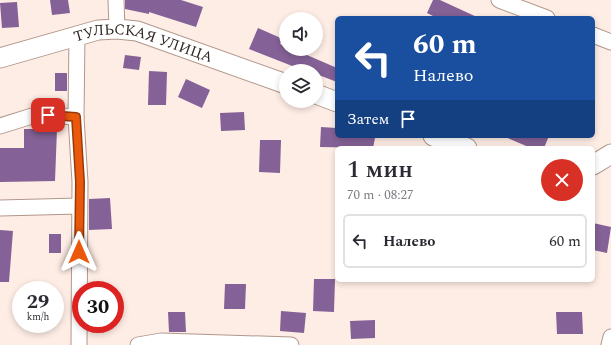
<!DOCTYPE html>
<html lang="ru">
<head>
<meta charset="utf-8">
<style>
  body { margin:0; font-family:Spectral,serif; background:#f7f7f7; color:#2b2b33; height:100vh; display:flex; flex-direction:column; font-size:15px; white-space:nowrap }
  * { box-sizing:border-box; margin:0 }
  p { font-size:13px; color:#7c7c81 }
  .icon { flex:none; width:22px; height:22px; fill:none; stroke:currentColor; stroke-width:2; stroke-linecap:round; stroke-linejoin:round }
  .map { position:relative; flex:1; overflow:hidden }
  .sheet { position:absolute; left:335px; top:146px; width:260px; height:136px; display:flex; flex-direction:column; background:#fff; border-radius:6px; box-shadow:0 2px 6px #0003 }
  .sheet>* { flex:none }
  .guide { position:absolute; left:335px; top:16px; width:260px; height:122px; border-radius:6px; box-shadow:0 2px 6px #0003; background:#1a4fa0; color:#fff; overflow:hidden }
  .fabs { position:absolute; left:279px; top:12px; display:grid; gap:8px }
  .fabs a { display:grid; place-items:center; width:44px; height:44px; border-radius:50%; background:#fff; box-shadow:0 2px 6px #0003; font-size:20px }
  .speed { position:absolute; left:12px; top:281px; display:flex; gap:8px; font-size:20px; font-weight:700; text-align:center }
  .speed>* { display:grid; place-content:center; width:52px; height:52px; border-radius:50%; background:#fff; box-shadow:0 2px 6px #0003; line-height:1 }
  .speed small { font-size:10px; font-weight:400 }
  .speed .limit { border:6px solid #d22; background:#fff; color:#111 }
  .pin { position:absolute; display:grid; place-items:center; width:34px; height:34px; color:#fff; margin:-17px; border-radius:8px; box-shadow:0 2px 6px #0006 }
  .me { position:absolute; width:44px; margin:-22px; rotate:0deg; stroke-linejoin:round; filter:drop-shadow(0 0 3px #0008) }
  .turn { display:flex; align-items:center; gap:14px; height:84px; padding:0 12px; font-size:18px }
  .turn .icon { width:52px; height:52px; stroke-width:2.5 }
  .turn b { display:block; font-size:28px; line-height:34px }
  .then { display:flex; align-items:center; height:38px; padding:0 12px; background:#0003; gap:8px; font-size:15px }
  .round { display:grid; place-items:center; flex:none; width:42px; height:42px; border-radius:21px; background:#f7f7f7 }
  .overview { display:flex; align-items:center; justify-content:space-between; height:68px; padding:0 12px }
  h1 { font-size:24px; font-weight:600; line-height:30px }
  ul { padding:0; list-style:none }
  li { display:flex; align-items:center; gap:12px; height:54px; margin:0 8px 6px; padding:0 4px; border:2px solid #e1e1e2; border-radius:6px }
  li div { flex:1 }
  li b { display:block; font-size:15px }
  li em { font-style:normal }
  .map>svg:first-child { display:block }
  .building { fill:#846196 }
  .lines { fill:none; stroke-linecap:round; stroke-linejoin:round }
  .minor-casing { stroke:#b1978a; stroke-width:17 }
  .major-casing { stroke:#b1978a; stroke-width:21 }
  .minor { stroke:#fff; stroke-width:15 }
  .major { stroke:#fff; stroke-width:19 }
  .route-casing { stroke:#983908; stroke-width:10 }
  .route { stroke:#ea580c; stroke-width:7 }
  .labels { text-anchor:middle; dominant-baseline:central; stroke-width:4; stroke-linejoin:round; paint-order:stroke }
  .street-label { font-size:15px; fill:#312722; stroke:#fefefe }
</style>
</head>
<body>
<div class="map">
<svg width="611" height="345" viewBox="0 0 611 345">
  <rect width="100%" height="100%" fill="#feede5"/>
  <!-- building -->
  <g class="building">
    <polygon points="50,0 68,0 70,13 52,15"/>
    <polygon points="125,0 181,0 203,7 196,27 149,12 149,14 125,9"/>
    <polygon points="433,0 440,0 479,18 437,18 427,13"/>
    <polygon points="17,2 19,27 2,28 0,3"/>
    <polygon points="258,28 283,39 280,44 286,46 286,49 293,49 337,68 337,82 316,74 316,71 305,71 249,49"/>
    <polygon points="125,55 141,57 139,70 123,68"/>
    <polygon points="149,71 167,72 166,105 148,105"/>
    <rect x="55" y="73" width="12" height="18"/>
    <polygon points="186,79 210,90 202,108 178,97"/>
    <polygon points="244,112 245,130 221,131 220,113"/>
    <polygon points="321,127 337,128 337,136 364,136 375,138 373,148 320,147"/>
    <polygon points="24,129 57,129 55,181 0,182 0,148 24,148"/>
    <polygon points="503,136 549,136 544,148 531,148"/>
    <polygon points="260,140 281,140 280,173 259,172"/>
    <polygon points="110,198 112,229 89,230 89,199"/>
    <polygon points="593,223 611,227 607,253 593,250"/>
    <polygon points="0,230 13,231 9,282 0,282"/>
    <rect x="49" y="234" width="12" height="19"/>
    <polygon points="314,279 335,279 334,312 313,311"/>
    <polygon points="225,284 246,284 245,309 224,309"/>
    <polygon points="281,311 306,313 304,333 280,331"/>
    <polygon points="168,312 185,312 186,332 169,332"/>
    <polygon points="556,312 582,312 583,334 557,334"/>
    <polygon points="375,320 375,338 351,339 350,321"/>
  </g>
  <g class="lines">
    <!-- minor casing -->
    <g class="minor-casing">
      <g id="minor">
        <polyline points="116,0 117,29"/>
        <polyline points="499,0 547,18"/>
        <polyline points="593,35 611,42"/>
        <polyline points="77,36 76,117 80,182 79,345"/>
        <polyline points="0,126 32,116 48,115 76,117"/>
        <polyline points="0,208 79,206"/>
        <polyline points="138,345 161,341 291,345"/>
        <polyline points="609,345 611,337"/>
      </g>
    </g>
    <!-- major casing -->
    <g class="major-casing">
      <g id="major">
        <path id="s1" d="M0 58 98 30 117 29 137 31 286 84"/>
        <polyline points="316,94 337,102"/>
        <polyline points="433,136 467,148"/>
        <polyline points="593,165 611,154"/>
      </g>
    </g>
    <!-- minor -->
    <use href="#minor" class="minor"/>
    <!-- major -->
    <use href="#major" class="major"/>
  </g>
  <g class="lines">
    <!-- route casing -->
    <g class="route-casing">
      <polyline id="route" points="48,115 76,117 80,182 79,252"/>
    </g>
    <!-- route -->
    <use href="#route" class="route"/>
  </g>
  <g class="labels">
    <!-- street labels -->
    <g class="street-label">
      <text stroke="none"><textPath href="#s1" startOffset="149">ТУЛЬСКАЯ УЛИЦА</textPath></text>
    </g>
  </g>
</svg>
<div class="fabs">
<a><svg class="icon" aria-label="sound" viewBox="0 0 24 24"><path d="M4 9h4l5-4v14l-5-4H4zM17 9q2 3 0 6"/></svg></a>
<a><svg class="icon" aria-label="layers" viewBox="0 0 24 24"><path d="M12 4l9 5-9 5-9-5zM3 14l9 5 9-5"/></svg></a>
</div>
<div class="speed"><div>29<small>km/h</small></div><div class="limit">30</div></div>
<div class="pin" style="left:48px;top:115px;background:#d93025"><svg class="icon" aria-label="arrive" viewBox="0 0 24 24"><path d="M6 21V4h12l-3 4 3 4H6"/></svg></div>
<svg class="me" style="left:79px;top:252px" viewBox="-20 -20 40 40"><path d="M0-17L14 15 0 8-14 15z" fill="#ea580c" stroke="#fff" stroke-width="4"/></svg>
<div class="guide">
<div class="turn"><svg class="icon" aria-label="left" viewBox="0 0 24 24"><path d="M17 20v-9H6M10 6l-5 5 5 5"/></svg><div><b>60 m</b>Налево</div></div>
<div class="then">Затем<svg class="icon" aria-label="arrive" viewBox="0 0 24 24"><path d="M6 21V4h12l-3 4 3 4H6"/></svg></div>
</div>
<section class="sheet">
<div class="overview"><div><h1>1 мин</h1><p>70 m · 08:27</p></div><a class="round" style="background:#d93025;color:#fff"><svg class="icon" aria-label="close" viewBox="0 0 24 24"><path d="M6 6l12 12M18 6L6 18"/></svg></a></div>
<ul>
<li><svg class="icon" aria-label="left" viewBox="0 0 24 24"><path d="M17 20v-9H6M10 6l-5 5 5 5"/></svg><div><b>Налево</b></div><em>60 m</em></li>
</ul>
</section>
</div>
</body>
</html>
